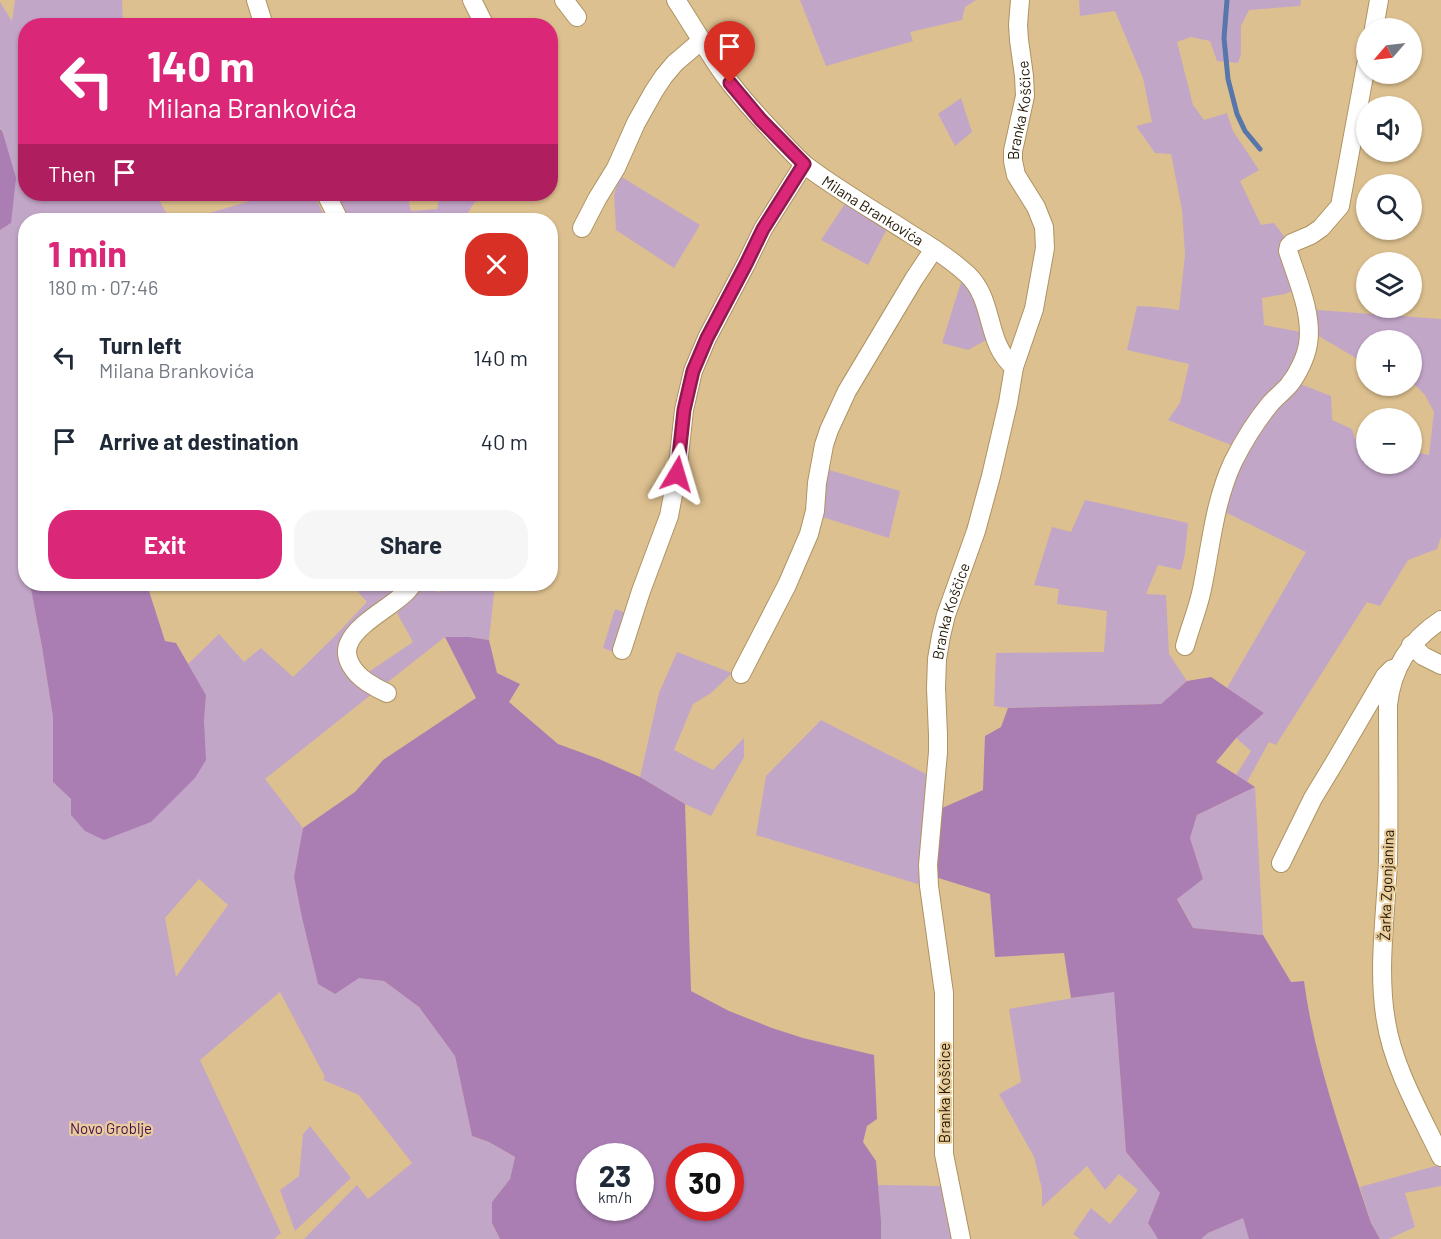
<!DOCTYPE html>
<html lang="en">
<head>
<meta charset="utf-8">
<style>
  body { margin:0; font-family:Barlow,sans-serif; background:#f6f6f7; color:#1f2937; height:100vh; display:flex; flex-direction:column; font-size:22px; white-space:nowrap }
  * { box-sizing:border-box; margin:0 }
  p { font-size:20px; color:#747a83 }
  .icon { flex:none; width:33px; height:33px; fill:none; stroke:currentColor; stroke-width:2; stroke-linecap:round; stroke-linejoin:round }
  .map { position:relative; flex:1; overflow:hidden }
  .drawer { position:absolute; left:18px; top:213px; width:540px; height:378px; display:flex; flex-direction:column; background:#fff; border-radius:24px; box-shadow:0 2px 4px #0004 }
  .drawer>* { flex:none }
  .top-card { position:absolute; left:18px; top:18px; width:540px; height:183px; border-radius:24px; box-shadow:0 2px 4px #0004; background:#db2777; color:#fff; overflow:hidden }
  .needle { width:39px; rotate:242deg }
  .controls { position:absolute; left:1356px; top:18px; display:grid; gap:12px }
  .controls a { display:grid; place-items:center; width:66px; height:66px; border-radius:50%; background:#fff; box-shadow:0 2px 4px #0004; font-size:30px }
  .speed { position:absolute; left:576px; top:1143px; display:flex; gap:12px; font-size:30px; font-weight:700; text-align:center }
  .speed>* { display:grid; place-content:center; width:78px; height:78px; border-radius:50%; background:#fff; box-shadow:0 2px 4px #0004; line-height:1 }
  .speed small { font-size:15px; font-weight:400 }
  .speed .limit { border:9px solid #d22; background:#fff; color:#111 }
  .pin { position:absolute; display:grid; place-items:center; width:51px; height:51px; color:#fff; margin:-62px -26px; border-radius:50% 50% 50% 0; rotate:-45deg; box-shadow:0 0 6px #0007 }
  .pin .icon { rotate:45deg }
  .me { position:absolute; width:66px; margin:-33px; rotate:7deg; stroke-linejoin:round; filter:drop-shadow(0 0 4px #0008) }
  .turn { display:flex; align-items:center; gap:21px; height:126px; padding:0 30px; font-size:27px }
  .turn .icon { width:78px; height:78px; stroke-width:2.5 }
  .turn b { display:block; font-size:42px; line-height:51px }
  .then { display:flex; align-items:center; height:57px; padding:0 30px; background:#0003; gap:12px; font-size:22px }
  .round { display:grid; place-items:center; flex:none; width:63px; height:63px; border-radius:24px; background:#f6f6f7 }
  .overview { display:flex; align-items:center; justify-content:space-between; height:102px; padding:0 30px }
  h1 { font-size:36px; font-weight:700; line-height:45px; color:#db2777 }
  .primary-button { display:flex; gap:12px; margin-top:auto; padding:12px 30px }
  .primary-button a { flex:1; height:69px; border-radius:24px; background:#db2777; color:#fff; font-size:24px; font-weight:700; line-height:69px; text-align:center }
  .primary-button a+a { background:#f6f6f7; color:#1f2937 }
  ul { padding:0; list-style:none }
  li { display:flex; align-items:center; gap:18px; height:84px; padding:0 30px }
  li div { flex:1 }
  li b { display:block; font-size:22px }
  li em { font-style:normal }
  .map>svg:first-child { display:block }
  .green { fill:#c2a6c8; fill-rule:evenodd }
  .forest { fill:#aa7eb3; fill-rule:evenodd }
  .lines { fill:none; stroke-linecap:round; stroke-linejoin:round }
  .stream { stroke:#5676ac; stroke-width:5 }
  .minor-casing { stroke:#ae9363; stroke-width:20 }
  .minor { stroke:#fff; stroke-width:18 }
  .route-casing { stroke:#8e194d; stroke-width:15 }
  .route { stroke:#db2777; stroke-width:10 }
  .labels { text-anchor:middle; dominant-baseline:central; stroke-width:4.5; stroke-linejoin:round; paint-order:stroke }
  .street-label { font-size:15px; fill:#211704; stroke:#eacd9c }
  .park-label { font-size:15px; fill:#470f52; stroke:#eacd9c }
</style>
</head>
<body>
<div class="map">
<svg width="1441" height="1239" viewBox="0 0 1441 1239">
  <rect width="100%" height="100%" fill="#ddc08f"/>
  <!-- green -->
  <g class="green">
    <path d="M15 0H122L123 25 26 26V194H156L170 220H26V584H30L42 647 53 717V782L71 799V815L135 827 151 822 204 721 206 695 188 664 219 634 244 662 261 648 293 677 334 637 367 602 351 584H390L393 592 341 644 372 694 265 779 303 828 294 877 302 918 318 984 335 994 359 977 384 981 419 1007 455 1056 472 1136 489 1142 515 1157 510 1179 492 1202V1223L500 1239H304L357 1185 368 1199 412 1163 359 1095 323 1080 325 1077 280 992 200 1060 281 1233 274 1239H0V230L11 223 3 130H0V2L12 21ZM199 879 228 905 176 977 165 918Z"/>
    <polygon points="800,0 976,0 965,7 962,20 910,32 913,41 826,66"/>
    <path d="M1079 0H1301L1300 6 1249 10 1241 26V54L1238 63 1217 61 1210 41 1191 37 1177 42 1193 105 1204 120 1227 113 1233 131 1259 170 1240 181 1261 225 1274 223 1287 240 1280 246 1294 290 1285 294 1262 298 1264 325 1301 332C1300 347 1293 364 1286 378L1231 445 1168 420 1180 403 1189 364 1127 350 1137 306 1156 307 1179 310 1185 254 1182 210 1171 154 1155 153 1136 126 1152 122 1143 78 1115 11 1080 16Z"/>
    <polygon points="961,98 972,132 955,146 938,114"/>
    <polygon points="620,176 700,225 674,268 616,230 614,195"/>
    <polygon points="274,194 314,194 326,220 186,220"/>
    <polygon points="337,194 407,194 411,211 437,209 440,194 480,194 463,220 345,220"/>
    <polygon points="848,199 888,227 868,265 821,240"/>
    <polygon points="962,279 970,288 988,339 968,350 942,343"/>
    <polygon points="1317,310 1441,319 1441,537 1437,549 1408,560 1380,606 1367,602 1276,745 1269,742 1247,782 1236,775 1251,751 1236,738 1264,713 1227,688 1306,552 1223,511 1238,465 1263,424 1295,382 1331,396 1332,420 1352,429 1355,439 1366,442 1366,464 1412,464 1412,451 1429,455 1434,412 1425,395 1412,382 1412,340 1366,340 1366,364 1317,335"/>
    <polygon points="826,469 900,491 889,538 819,516"/>
    <polygon points="1085,500 1188,523 1185,554 1181,570 1158,565 1146,594 1166,595 1169,654 1187,681 1161,704 1008,708 994,706 996,653 1104,652 1107,611 1057,604 1059,589 1034,585 1052,527 1071,532"/>
    <polygon points="449,584 495,584 489,640 469,637 445,637 384,685 367,673 413,642 397,613 407,603 422,585 439,592 446,590"/>
    <polygon points="615,609 629,614 616,653 603,648"/>
    <polygon points="677,652 732,673 711,693 693,704 674,750 713,770 744,738 744,757 711,816 685,804 640,777 659,693"/>
    <polygon points="821,720 926,774 921,885 756,835 766,776"/>
    <polygon points="1255,787 1263,935 1193,928 1177,898 1203,879 1190,838 1197,815"/>
    <polygon points="1114,991 1126,1152 1160,1193 1148,1223 1158,1239 1080,1239 1073,1234 1091,1208 1110,1224 1138,1190 1119,1174 1105,1190 1087,1166 1042,1207 1042,1189 1034,1157 999,1094 1021,1082 1009,1009"/>
    <polygon points="310,1126 351,1178 295,1231 280,1190 299,1176 303,1134"/>
    <polygon points="1439,1165 1441,1170 1441,1186 1405,1193 1415,1227 1389,1239 1380,1239 1371,1223 1360,1187"/>
    <polygon points="878,1185 943,1186 953,1239 881,1239 881,1220"/>
    <polygon points="1243,1217 1249,1239 1201,1239 1208,1233"/>
  </g>
  <!-- forest -->
  <g class="forest">
    <polygon points="0,130 2,130 16,178 11,223 0,230"/>
    <polygon points="30,584 150,584 149,591 165,641 176,643 206,695 204,721 206,760 195,778 151,822 104,840 85,831 71,815 71,799 53,782 53,717 42,647"/>
    <path d="M445 637H469L489 640 497 673 520 684 509 702 558 744 599 759 640 777 685 804 691 991 729 1011 772 1028 803 1038 874 1055 877 1119 867 1126 863 1142 876 1161 881 1220V1239H500L492 1223V1202L510 1179 515 1157 489 1142 472 1136 455 1056 419 1007 384 981 359 978 335 994 318 984 302 918 294 877 303 828 355 792 383 760 476 698ZM590 1156H640V1208H590ZM730 1156V1208H680V1156Z"/>
    <path d="M1211 677 1264 713 1236 738 1216 762 1255 787 1197 815 1190 838 1203 879 1177 899 1193 928 1263 935 1291 982 1304 981C1315 1064 1345 1143 1371 1223L1380 1239H1249L1243 1218 1208 1233 1201 1239H1158L1148 1223 1160 1193 1126 1152 1114 992 1071 998 1064 953 995 957 990 894 932 876 940 809 983 790 985 736 1001 727 1008 708 1161 704 1187 681Z"/>
  </g>
  <g class="lines">
    <!-- stream -->
    <polyline class="stream" points="1227,0 1224,38 1228,79 1237,114 1245,131 1260,149"/>
    <!-- minor casing -->
    <g class="minor-casing">
      <g id="minor">
        <polyline points="256,0 264,26"/>
        <polyline points="472,0 485,26"/>
        <polyline points="564,0 577,17"/>
        <path id="s1" d="M676 0C691 23 705 47 720 69 736 92 754 112 773 132 783 143 794 155 805 165 839 191 877 212 912 235 932 247 951 259 968 275 995 301 985 343 1014 367"/>
        <polyline points="1374,28 1379,0"/>
        <polyline points="326,194 339,220"/>
        <polyline points="582,228 597,199 616,168 636,123 654,91 664,76 675,63 702,40"/>
        <path d="M1441 620C1409 641 1392 668 1388 705 1388 757 1389 809 1388 861 1386 914 1377 970 1386 1021 1393 1067 1421 1115 1441 1157"/>
        <polyline points="1411,645 1423,656 1441,665"/>
        <path d="M1185 646C1190 627 1198 609 1202 589 1211 546 1214 503 1233 462 1243 442 1256 421 1270 404 1276 397 1283 392 1289 385 1298 374 1306 357 1308 344 1313 314 1297 279 1288 251L1289 246 1292 243 1311 235 1321 228 1340 206 1366 65"/>
        <polyline points="622,650 641,591 669,516 677,474 684,410 693,371 707,338 746,264 763,229 804,164"/>
        <polyline points="741,674 787,585 809,534 815,511 817,483 824,445 829,430 847,391 914,279 934,249"/>
        <path d="M387 693C380 690 373 686 367 682 355 674 342 658 349 643 357 624 389 608 404 594 408 591 410 587 413 584"/>
        <polyline points="1281,863 1313,798 1336,760 1385,676 1392,669"/>
        <path id="s2" d="M961 1239 944 1154V993L929 886 928 865 938 752V735L936 688 937 659 941 636 946 615 976 531 991 476 1008 403 1014 367 1034 309 1045 248 1044 227 1036 207 1016 175 1013 161V151L1025 96 1024 76 1019 40 1018 25 1020 0"/>
      </g>
    </g>
    <!-- minor -->
    <use href="#minor" class="minor"/>
  </g>
  <g class="lines">
    <!-- route casing -->
    <g class="route-casing">
      <polyline id="route" points="677,474 684,410 693,371 707,338 746,264 763,229 804,164 761,120 730,83"/>
    </g>
    <!-- route -->
    <use href="#route" class="route"/>
  </g>
  <g class="labels">
    <!-- street labels -->
    <g class="street-label">
      <text stroke="none"><textPath href="#s2" startOffset="1155">Branka Koščice</textPath></text>
      <text stroke="none"><textPath href="#s1" startOffset="292">Milana Brankovića</textPath></text>
      <text stroke="none"><textPath href="#s2" startOffset="633">Branka Koščice</textPath></text>
      <text transform="translate(1386 885) rotate(-88)">Žarka Zgonjanina</text>
      <text transform="translate(944 1093) rotate(-90)">Branka Koščice</text>
    </g>
    <!-- park labels -->
    <g class="park-label">
      <text x="111" y="1128">Novo Groblje</text>
    </g>
  </g>
</svg>
<div class="controls">
<a><svg class="needle" viewBox="-14 -14 28 28"><path d="M0-13l5 13h-10z" fill="#e53935"/><path d="M0 13l5-13h-10z" fill="#747a83"/></svg></a>
<a><svg class="icon" aria-label="sound" viewBox="0 0 24 24"><path d="M4 9h4l5-4v14l-5-4H4zM17 9q2 3 0 6"/></svg></a>
<a><svg class="icon" aria-label="search" viewBox="0 0 24 24"><circle cx="10" cy="10" r="6"/><path d="M15 15l6 6"/></svg></a>
<a><svg class="icon" aria-label="layers" viewBox="0 0 24 24"><path d="M12 4l9 5-9 5-9-5zM3 14l9 5 9-5"/></svg></a>
<a>+</a>
<a>−</a>
</div>
<div class="speed"><div>23<small>km/h</small></div><div class="limit">30</div></div>
<div class="pin" style="left:730px;top:83px;background:#d93025"><svg class="icon" aria-label="arrive" viewBox="0 0 24 24"><path d="M6 21V4h12l-3 4 3 4H6"/></svg></div>
<svg class="me" style="left:677px;top:474px" viewBox="-20 -20 40 40"><path d="M0-17L14 15 0 8-14 15z" fill="#db2777" stroke="#fff" stroke-width="4"/></svg>
<div class="top-card">
<div class="turn"><svg class="icon" aria-label="left" viewBox="0 0 24 24"><path d="M17 20v-9H6M10 6l-5 5 5 5"/></svg><div><b>140 m</b>Milana Brankovića</div></div>
<div class="then">Then<svg class="icon" aria-label="arrive" viewBox="0 0 24 24"><path d="M6 21V4h12l-3 4 3 4H6"/></svg></div>
</div>
<section class="drawer">
<div class="overview"><div><h1>1 min</h1><p>180 m · 07:46</p></div><a class="round" style="background:#d93025;color:#fff"><svg class="icon" aria-label="close" viewBox="0 0 24 24"><path d="M6 6l12 12M18 6L6 18"/></svg></a></div>
<ul>
<li><svg class="icon" aria-label="left" viewBox="0 0 24 24"><path d="M17 20v-9H6M10 6l-5 5 5 5"/></svg><div><b>Turn left</b><p>Milana Brankovića</p></div><em>140 m</em></li>
<li><svg class="icon" aria-label="arrive" viewBox="0 0 24 24"><path d="M6 21V4h12l-3 4 3 4H6"/></svg><div><b>Arrive at destination</b></div><em>40 m</em></li>
</ul>
<div class="primary-button"><a>Exit</a><a>Share</a></div>
</section>
</div>
</body>
</html>
